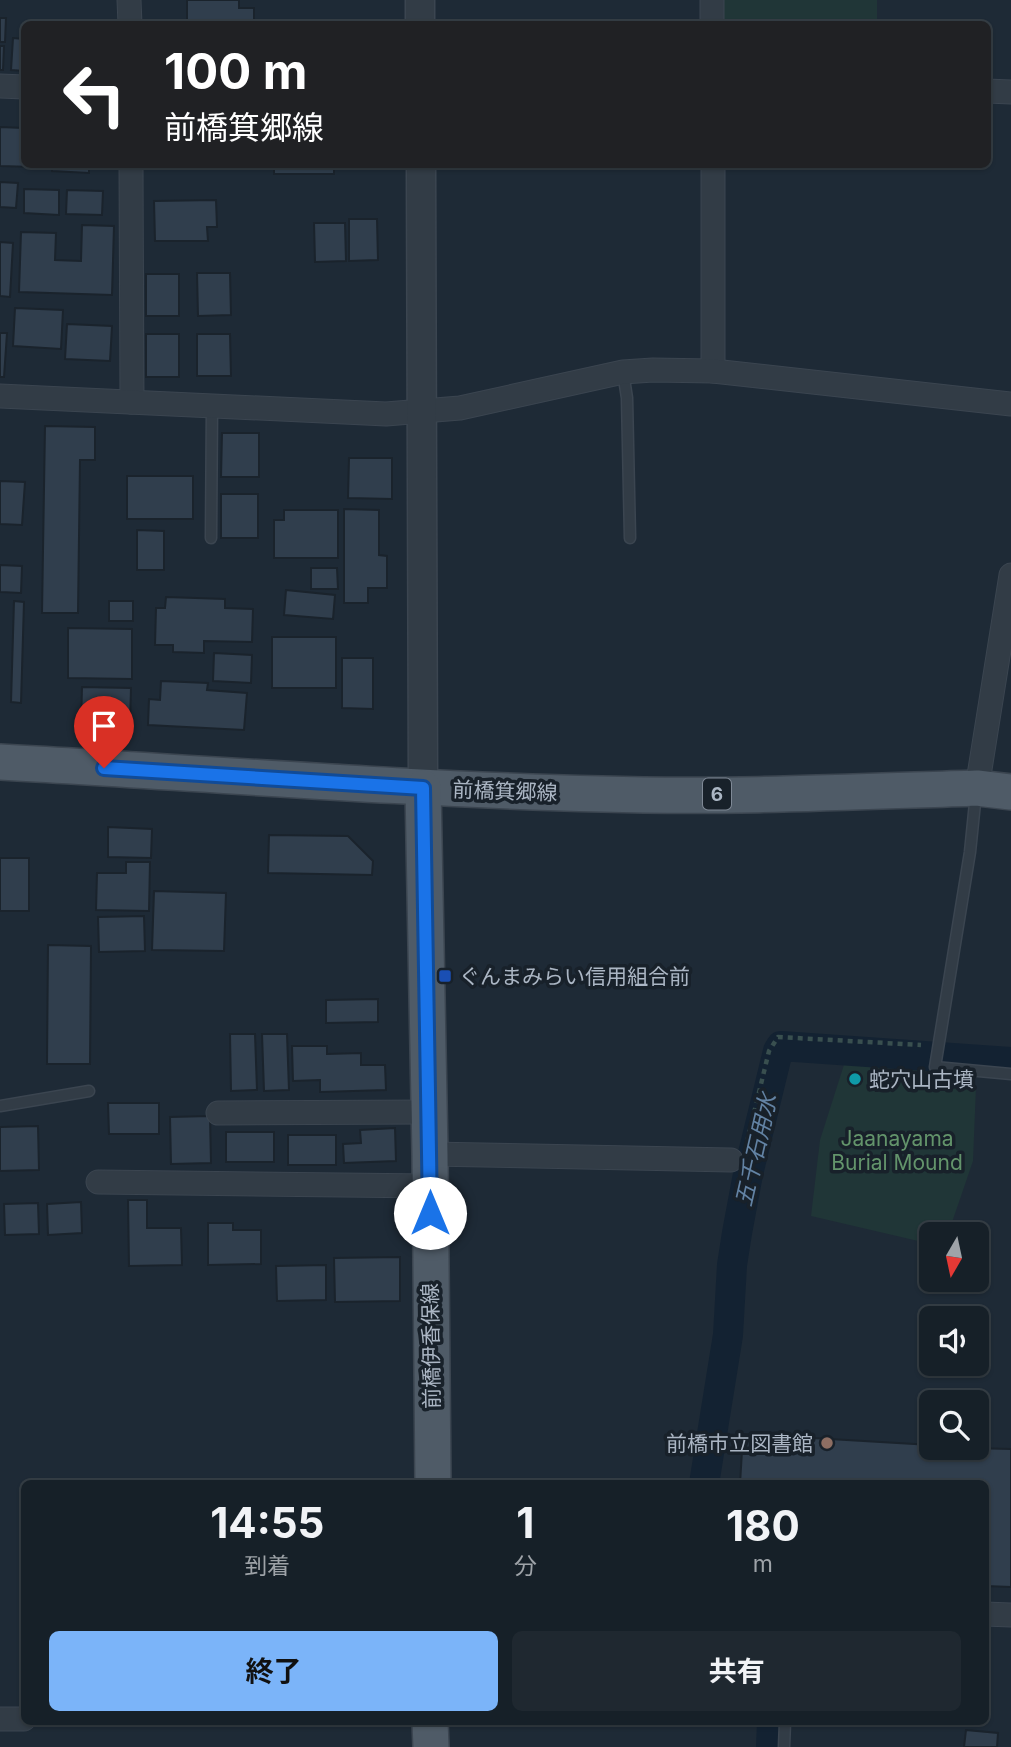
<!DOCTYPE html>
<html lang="ja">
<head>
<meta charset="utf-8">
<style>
  body { margin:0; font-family:Inter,"Noto Sans JP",sans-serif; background:#1f2830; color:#f1f3f6; height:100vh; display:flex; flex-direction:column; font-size:26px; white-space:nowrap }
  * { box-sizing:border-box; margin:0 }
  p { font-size:23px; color:#9ea3a8 }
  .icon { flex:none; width:38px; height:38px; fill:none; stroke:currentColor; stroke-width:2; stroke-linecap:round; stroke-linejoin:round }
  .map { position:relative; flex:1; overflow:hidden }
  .panel { position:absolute; left:21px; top:1480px; width:968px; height:245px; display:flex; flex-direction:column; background:#162028; border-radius:10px; box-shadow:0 2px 5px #0004,0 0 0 2px #353e45 }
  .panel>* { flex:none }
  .top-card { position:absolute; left:21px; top:21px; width:970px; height:147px; border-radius:10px; box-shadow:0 2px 5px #0004,0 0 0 2px #353e45; background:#202124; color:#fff; overflow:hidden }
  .needle { width:46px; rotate:189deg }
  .controls { position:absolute; left:919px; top:1222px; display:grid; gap:14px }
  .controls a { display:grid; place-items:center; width:70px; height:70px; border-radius:10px; background:#162028; box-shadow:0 2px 5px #0004,0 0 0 2px #353e45; font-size:35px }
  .pin { position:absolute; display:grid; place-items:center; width:60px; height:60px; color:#fff; margin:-72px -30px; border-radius:50% 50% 50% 0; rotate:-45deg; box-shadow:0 0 7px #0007 }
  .pin .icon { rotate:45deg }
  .me { position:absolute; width:77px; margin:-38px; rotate:0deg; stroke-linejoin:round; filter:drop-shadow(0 0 5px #0008) }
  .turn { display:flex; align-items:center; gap:24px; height:147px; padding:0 28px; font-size:32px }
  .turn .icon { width:91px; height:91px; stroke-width:2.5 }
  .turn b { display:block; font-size:49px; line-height:60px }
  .eta { display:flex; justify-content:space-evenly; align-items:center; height:119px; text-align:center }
  .eta b { font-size:42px; font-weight:700; line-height:49px }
  .action { display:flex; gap:14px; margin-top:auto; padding:14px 28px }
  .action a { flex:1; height:80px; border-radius:10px; background:#7bb4f9; color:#111; font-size:28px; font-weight:700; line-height:80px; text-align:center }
  .action a+a { background:#1f2830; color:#f1f3f6 }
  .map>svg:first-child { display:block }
  .green { fill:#203637 }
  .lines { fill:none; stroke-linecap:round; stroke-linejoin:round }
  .canal { stroke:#132232; stroke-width:30 }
  .building { fill:#303e4d; stroke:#1a232c; stroke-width:2 }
  .service-casing { stroke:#3b4550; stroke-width:13 }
  .minor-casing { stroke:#3b4550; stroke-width:25 }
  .tertiary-casing { stroke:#3b4550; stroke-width:31 }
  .primary-casing { stroke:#3b4550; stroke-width:38 }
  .path { stroke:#394f4f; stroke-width:4.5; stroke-dasharray:5 5; stroke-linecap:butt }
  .service { stroke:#323c46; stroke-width:10 }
  .minor { stroke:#323c46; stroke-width:23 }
  .tertiary { stroke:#323c46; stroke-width:28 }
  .primary { stroke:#4f5b67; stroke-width:35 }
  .route-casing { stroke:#114b97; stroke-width:18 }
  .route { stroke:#1a73e8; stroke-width:12 }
  .transit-dot { fill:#1a4fb4; stroke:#18212a; stroke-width:2.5 }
  .culture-dot { fill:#0f9aa8; stroke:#18212a; stroke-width:2.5 }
  .education-dot { fill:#8d6e63; stroke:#18212a; stroke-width:2.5 }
  .labels { text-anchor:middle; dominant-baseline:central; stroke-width:7; stroke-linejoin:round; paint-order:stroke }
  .shield { fill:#18212a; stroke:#7f8996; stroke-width:2 }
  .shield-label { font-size:19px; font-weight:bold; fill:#abb6c4 }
  .street-label { font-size:21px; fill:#abb6c4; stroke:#18212a }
  .poi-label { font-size:21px; fill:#abb6c4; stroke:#18212a; text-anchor:start }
  .park-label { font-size:21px; fill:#63946b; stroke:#18212a }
  .water-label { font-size:23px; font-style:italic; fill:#6383a4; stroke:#18212a }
</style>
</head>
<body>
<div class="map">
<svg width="1011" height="1747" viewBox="0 0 1011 1747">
  <rect width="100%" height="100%" fill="#1e2a36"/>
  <!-- green -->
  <g class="green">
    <rect x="724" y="0" width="153" height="24"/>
    <polygon points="849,1049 926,1063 976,1087 973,1161 948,1234 931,1234 931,1244 811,1216 820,1140"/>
  </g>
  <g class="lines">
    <!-- canal -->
    <g class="canal">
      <polyline points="704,1484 728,1335 732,1265 737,1233 748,1174 778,1051 781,1046 1011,1062"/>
      <polyline points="771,1747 772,1722"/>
    </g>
  </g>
  <!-- building -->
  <g class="building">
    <polygon points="187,0 239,0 239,8 254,8 254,24 187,24"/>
    <polygon points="0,18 6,18 5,42 0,42"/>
    <polygon points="13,38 24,39 24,71 11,70"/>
    <polygon points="0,46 4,46 3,70 0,70"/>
    <polygon points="0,127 24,128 24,164 33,164 33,167 0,166"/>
    <polygon points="52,164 89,164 89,173 52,171"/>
    <rect x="274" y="164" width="60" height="10"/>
    <polygon points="0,182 18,183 16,208 0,207"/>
    <polygon points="24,189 59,190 59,215 24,213"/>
    <polygon points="67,190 103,191 102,215 66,214"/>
    <polygon points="216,200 217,227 207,227 208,241 155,241 154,201"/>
    <polygon points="349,219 377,219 378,260 349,261"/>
    <polygon points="314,223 345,223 346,261 315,262"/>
    <polygon points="82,225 114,226 112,295 19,292 21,232 56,233 55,260 81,261"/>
    <polygon points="0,242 13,243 10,297 0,296"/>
    <polygon points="197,273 230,273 231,315 198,316"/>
    <rect x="146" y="274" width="33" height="42"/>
    <polygon points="15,308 63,310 61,349 13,346"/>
    <polygon points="67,324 112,326 110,361 65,359"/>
    <polygon points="0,333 7,333 4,377 0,377"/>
    <rect x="146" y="334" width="33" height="43"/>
    <polygon points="197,334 230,334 231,376 197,376"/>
    <polygon points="45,426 95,427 95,460 80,460 78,613 42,613"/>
    <polygon points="222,433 259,433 259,477 221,477"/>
    <polygon points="349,458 392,458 392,499 348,498"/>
    <rect x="127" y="476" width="66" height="43"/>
    <polygon points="0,481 25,482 22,525 0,524"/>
    <rect x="221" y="494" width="37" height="44"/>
    <polygon points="344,509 379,510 379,555 387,556 387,588 368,588 368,603 344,603"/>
    <polygon points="284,510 338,510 338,558 274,558 274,520 284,520"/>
    <polygon points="137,530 164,531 164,570 137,570"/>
    <polygon points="0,565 22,566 21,593 0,592"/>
    <polygon points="311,568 337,568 338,589 311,589"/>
    <polygon points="286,590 335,595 333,619 284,615"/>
    <polygon points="166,597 225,599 225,608 253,609 252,642 204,641 204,653 173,652 173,645 155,645 156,608 165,608"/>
    <polygon points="14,601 24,602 21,703 11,702"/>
    <rect x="109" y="601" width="24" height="20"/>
    <polygon points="68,628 132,629 132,679 68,678"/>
    <rect x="272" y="637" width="64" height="51"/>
    <polygon points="214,653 252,655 251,683 213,681"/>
    <polygon points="342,658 373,658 373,709 342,708"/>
    <polygon points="161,681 208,683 207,690 247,693 244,730 148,725 149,699 160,700"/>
    <polygon points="82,687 131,688 130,725 81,724"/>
    <polygon points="108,827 152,829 151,858 108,857"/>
    <polygon points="269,835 348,836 373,861 372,875 268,873"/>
    <rect x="0" y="858" width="29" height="53"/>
    <polygon points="126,862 150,862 149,911 96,910 97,873 126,873"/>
    <polygon points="154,891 226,893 224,951 152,950"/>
    <polygon points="144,916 145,951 99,952 98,917"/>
    <polygon points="48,945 91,946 90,1064 47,1064"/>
    <polygon points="378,999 378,1022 326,1023 326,1000"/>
    <polygon points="230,1034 255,1034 257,1090 231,1091"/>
    <polygon points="262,1034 287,1034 289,1090 264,1091"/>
    <polygon points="292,1046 327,1046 327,1054 361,1053 361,1065 385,1065 386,1090 320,1092 320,1080 293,1081"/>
    <polygon points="108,1103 159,1103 159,1134 109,1134"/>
    <polygon points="210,1116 211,1163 171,1164 170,1117"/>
    <polygon points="38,1126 39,1170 0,1171 0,1127"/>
    <polygon points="395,1128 396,1161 344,1163 343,1144 361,1143 360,1130"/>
    <rect x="226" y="1132" width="48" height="30"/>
    <rect x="288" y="1135" width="48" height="30"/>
    <polygon points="128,1200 147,1200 147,1228 181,1228 182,1265 129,1266"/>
    <polygon points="81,1202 82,1233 48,1235 47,1204"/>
    <polygon points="38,1203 39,1234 5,1235 4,1204"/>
    <polygon points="208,1223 233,1223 233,1230 261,1230 261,1264 208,1265"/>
    <polygon points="400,1257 400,1301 335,1302 334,1258"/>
    <polygon points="326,1265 326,1300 277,1301 276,1266"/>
    <polygon points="743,1434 931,1445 931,1447 1011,1449 1011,1587 985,1586 985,1484 740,1484"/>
    <polygon points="966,1730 998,1733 997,1747 964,1747"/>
  </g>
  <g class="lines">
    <!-- service casing -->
    <g class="service-casing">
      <g id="service">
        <polyline points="623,372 627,398 630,538"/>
        <polyline points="211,538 212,406"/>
        <polyline points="976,793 970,852 935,1067 1011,1074"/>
        <polyline points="0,1106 89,1091"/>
        <polyline points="784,1747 785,1722"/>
      </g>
    </g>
    <!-- minor casing -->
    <g class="minor-casing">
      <g id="minor">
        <polyline points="129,0 130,24"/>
        <polyline points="712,0 712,24"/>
        <polyline points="0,86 24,87"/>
        <polyline points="987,91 1011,92"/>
        <polyline points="131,164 132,402"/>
        <polyline points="713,371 713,164"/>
        <polyline points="0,396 386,414 460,408 623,372 653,370 713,371 1011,404"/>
        <polyline points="977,788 1011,575"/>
        <polyline points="218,1113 429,1112"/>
        <polyline points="430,1154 731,1160"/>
        <polyline points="98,1182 430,1186"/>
        <polyline points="985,1614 1011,1615"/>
        <polyline points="0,1719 24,1719"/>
      </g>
    </g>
    <!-- tertiary casing -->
    <g class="tertiary-casing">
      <g id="tertiary">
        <polyline points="420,0 420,24"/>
        <polyline points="421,164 423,788"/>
      </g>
    </g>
    <!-- primary casing -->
    <g class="primary-casing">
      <g id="primary">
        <path d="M0 762C201 773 401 789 602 794 727 798 852 792 977 788L1011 792"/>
        <polyline points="423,788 430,1154 433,1484"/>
        <polyline points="430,1722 431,1747"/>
      </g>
    </g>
    <!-- path -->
    <polyline class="path" points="747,1142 769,1051 778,1037 921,1045"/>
    <!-- service -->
    <use href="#service" class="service"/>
    <!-- minor -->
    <use href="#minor" class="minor"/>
    <!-- tertiary -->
    <use href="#tertiary" class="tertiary"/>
    <!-- primary -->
    <use href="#primary" class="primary"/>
  </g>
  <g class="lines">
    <!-- route casing -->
    <g class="route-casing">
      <polyline id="route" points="104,768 423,788 430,1213"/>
    </g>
    <!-- route -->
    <use href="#route" class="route"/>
  </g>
  <!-- markers -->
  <rect class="transit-dot" x="438" y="969" width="14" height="14" rx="3.5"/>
  <circle class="culture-dot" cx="855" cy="1079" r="7"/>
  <circle class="education-dot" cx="827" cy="1443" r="7"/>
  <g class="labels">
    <!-- shield labels -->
    <rect class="shield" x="703" y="778.5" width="28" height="31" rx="5"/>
    <g class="shield-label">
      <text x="717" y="794">6</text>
    </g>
    <!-- street labels -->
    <g class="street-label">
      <text transform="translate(505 791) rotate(2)">前橋箕郷線</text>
      <text transform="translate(431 1346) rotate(-91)">前橋伊香保線</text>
    </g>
    <!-- poi labels -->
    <g class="poi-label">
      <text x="459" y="976">ぐんまみらい信用組合前</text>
      <text x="869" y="1079">蛇穴山古墳</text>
      <text x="813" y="1443" text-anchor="end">前橋市立図書館</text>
    </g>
    <!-- park labels -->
    <g class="park-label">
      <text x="897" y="1138">Jaanayama<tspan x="897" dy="24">Burial Mound</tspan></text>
    </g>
    <!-- water labels -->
    <g class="water-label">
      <text transform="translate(756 1150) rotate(-77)">五千石用水</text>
    </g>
  </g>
</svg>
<div class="controls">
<a><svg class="needle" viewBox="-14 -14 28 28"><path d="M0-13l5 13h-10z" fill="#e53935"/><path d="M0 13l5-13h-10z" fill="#9ea3a8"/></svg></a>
<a><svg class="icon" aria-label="sound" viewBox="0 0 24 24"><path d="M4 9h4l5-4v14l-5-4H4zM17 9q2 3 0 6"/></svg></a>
<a><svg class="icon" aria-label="search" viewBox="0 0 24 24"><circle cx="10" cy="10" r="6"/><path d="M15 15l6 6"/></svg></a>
</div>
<div class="pin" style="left:104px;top:768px;background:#d93025"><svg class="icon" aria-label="arrive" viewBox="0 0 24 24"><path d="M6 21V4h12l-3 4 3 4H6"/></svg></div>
<svg class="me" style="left:430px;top:1213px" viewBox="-20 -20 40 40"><circle r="19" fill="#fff"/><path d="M0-13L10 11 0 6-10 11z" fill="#1a73e8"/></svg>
<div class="top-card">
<div class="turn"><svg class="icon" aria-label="left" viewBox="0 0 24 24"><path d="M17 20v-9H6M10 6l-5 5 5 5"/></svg><div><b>100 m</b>前橋箕郷線</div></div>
</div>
<section class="panel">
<div class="eta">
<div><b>14:55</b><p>到着</p></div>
<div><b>1</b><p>分</p></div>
<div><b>180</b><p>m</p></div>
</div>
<div class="action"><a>終了</a><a>共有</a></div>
</section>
</div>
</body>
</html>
